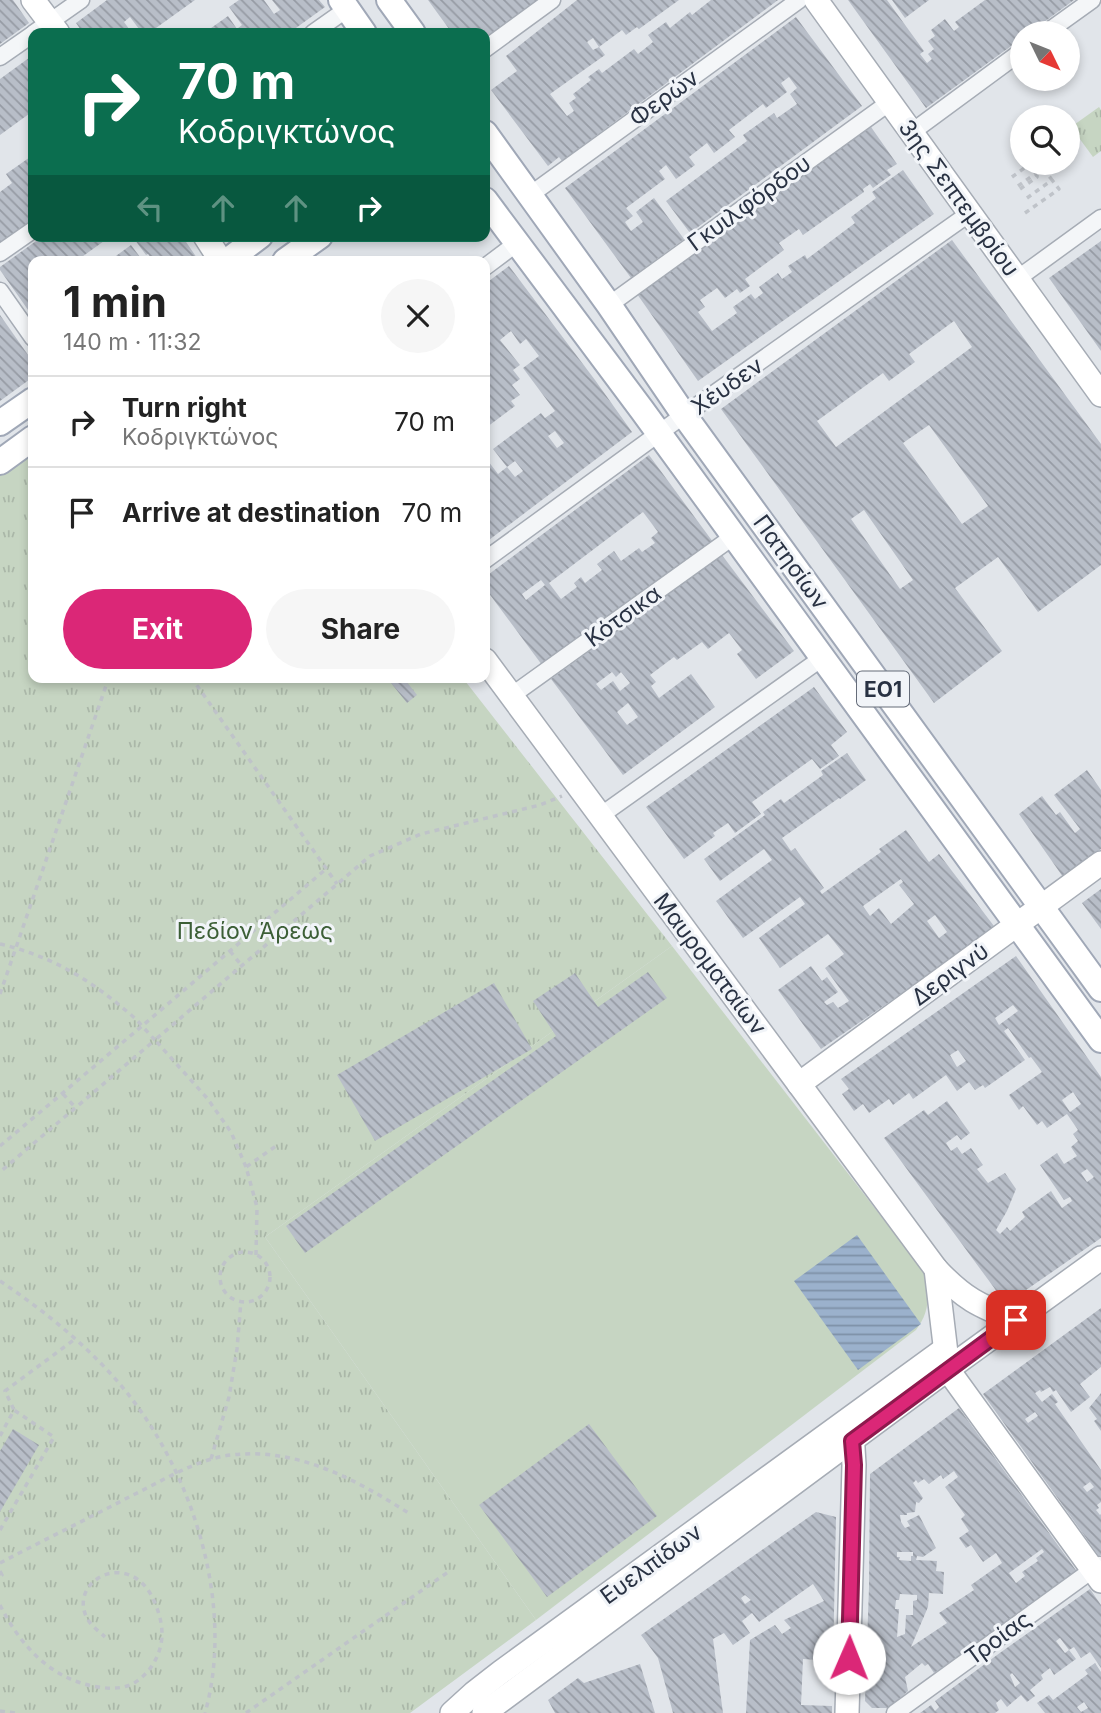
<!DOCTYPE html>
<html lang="en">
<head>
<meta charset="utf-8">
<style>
  body { margin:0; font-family:Inter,sans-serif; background:#f6f6f6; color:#222; height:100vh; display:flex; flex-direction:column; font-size:26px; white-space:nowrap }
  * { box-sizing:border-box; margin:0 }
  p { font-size:23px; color:#767676 }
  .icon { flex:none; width:38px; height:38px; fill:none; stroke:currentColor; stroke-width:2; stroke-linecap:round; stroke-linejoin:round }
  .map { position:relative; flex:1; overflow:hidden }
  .drawer { position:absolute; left:28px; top:256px; width:462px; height:427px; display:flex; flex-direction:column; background:#fff; border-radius:14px; box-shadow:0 4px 10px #0003 }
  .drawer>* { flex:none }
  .guide { position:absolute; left:28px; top:28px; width:462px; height:214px; border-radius:14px; box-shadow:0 4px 10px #0003; background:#0b6e4f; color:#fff; overflow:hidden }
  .needle { width:46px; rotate:133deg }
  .controls { position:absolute; left:1010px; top:21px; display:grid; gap:14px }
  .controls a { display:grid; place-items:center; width:70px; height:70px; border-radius:50%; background:#fff; box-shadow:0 4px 10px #0003; font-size:35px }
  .pin { position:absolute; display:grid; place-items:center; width:60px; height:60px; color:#fff; margin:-30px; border-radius:14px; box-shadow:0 4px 10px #0006 }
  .me { position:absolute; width:77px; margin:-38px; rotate:1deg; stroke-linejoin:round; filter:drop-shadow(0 0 5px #0008) }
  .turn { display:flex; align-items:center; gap:24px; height:147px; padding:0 35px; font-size:32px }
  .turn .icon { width:91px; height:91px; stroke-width:2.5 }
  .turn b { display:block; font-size:49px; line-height:60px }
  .lanes { display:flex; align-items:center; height:66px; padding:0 35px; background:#0003; justify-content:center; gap:35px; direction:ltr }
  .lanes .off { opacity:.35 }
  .round { display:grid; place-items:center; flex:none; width:74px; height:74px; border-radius:37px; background:#f6f6f6 }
  .overview { display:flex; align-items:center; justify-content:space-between; height:119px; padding:0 35px }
  h1 { font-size:42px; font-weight:700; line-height:52px }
  .cta { display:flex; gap:14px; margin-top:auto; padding:14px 35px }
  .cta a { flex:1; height:80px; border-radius:42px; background:#db2777; color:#fff; font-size:28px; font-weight:700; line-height:80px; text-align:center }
  .cta a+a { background:#f6f6f6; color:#222 }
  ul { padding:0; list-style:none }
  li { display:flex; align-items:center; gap:21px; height:91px; padding:0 35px; border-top:2px solid #e0e0e0 }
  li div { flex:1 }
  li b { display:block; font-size:26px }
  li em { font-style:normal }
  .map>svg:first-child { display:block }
  .grass { fill:url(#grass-tufts) }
  .pitch { fill:#c6d5c2 }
  .water { fill:url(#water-rules) }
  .building { fill:url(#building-back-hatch); fill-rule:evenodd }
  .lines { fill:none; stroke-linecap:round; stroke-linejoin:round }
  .street-casing { stroke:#a6acb5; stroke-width:19 }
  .secondary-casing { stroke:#a6acb5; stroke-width:26 }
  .primary-casing { stroke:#a0a8b7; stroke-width:28 }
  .path { stroke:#bfc3c9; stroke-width:3.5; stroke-dasharray:5 5; stroke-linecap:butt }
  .street { stroke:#f4f6f8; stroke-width:16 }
  .secondary { stroke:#fff; stroke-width:23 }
  .primary { stroke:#fff; stroke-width:24 }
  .route-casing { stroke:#8e194d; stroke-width:18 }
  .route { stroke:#db2777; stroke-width:12 }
  .labels { text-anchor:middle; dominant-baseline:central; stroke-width:6; stroke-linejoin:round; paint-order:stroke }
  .shield { fill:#f1f4f8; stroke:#656c79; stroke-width:2 }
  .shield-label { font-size:21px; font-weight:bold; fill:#293243 }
  .street-label { font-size:23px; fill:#293243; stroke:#f1f4f8 }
  .park-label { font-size:23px; fill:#3c5f36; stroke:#f1f4f8 }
</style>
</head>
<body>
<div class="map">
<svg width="1101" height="1713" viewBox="0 0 1101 1713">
  <defs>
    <pattern id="grass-tufts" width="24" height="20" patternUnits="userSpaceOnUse" patternTransform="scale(1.75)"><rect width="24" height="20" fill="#c6d5c2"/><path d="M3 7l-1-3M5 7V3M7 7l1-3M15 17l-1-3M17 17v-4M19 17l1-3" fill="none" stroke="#aab7a8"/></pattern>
    <pattern id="water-rules" width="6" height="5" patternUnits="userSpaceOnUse" patternTransform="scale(1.75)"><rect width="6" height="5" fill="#9bb1cc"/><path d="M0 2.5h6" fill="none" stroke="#7e91a7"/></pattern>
    <pattern id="building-back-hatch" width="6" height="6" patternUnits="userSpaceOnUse" patternTransform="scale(1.75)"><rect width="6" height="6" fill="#b8bec8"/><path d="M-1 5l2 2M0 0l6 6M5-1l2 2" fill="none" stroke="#969ba4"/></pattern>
  </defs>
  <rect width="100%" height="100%" fill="#e1e5ea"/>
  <!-- grass -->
  <g class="grass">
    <polygon points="1099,107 1101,110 1101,151 1093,157 1071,127"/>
    <polygon points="33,450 33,677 462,677 672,946 265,1237 536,1620 410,1713 0,1713 0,474"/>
  </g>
  <!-- pitch -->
  <path class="pitch" d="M672 946 925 1273C931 1293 929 1313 916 1330L536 1620 265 1237Z"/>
  <!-- water -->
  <polygon class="water" points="857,1235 921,1324 858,1370 794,1281"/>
  <!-- building -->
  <g class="building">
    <polygon points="0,0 13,0 29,23 0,44"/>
    <polygon points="107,0 195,0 149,33 142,33 130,17 124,22 132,33 83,33 76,23"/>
    <polygon points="239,0 264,0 274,14 280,10 272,0 319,0 325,7 289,33 204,33 228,16 237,29 242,25 229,7"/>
    <polygon points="428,0 540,0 485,40 485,33 452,33"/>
    <path d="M577 0H679L639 29 637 27 626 35 622 30 599 47 605 55 550 94 567 116 574 111 569 103 576 98 573 94 591 80 588 77 599 69 602 73 634 49 638 54 653 42 648 35 666 22 670 28 690 12 692 15 711 0H778L562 161 559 157 548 166 491 90 517 71 506 56ZM593 38 599 47 593 50 587 42Z"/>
    <polygon points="848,0 887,0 924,51 920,54 927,63 932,59 928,54 934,49 928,41 935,36 931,30 945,19 954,31 959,27 955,22 985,0 1074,0 1029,33 1022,33 1022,38 926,108"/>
    <polygon points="892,0 929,0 905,18"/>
    <polygon points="796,17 862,106 690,233 666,201 747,141 743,135 774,113 777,118 797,104 790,94 797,88 789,77 781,83 787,92 766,108 763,104 729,130 735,137 714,153 707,143 689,157 695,165 676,179 666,165 659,171 665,179 626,208 633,216 625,222 631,231 643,222 636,212 654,198 684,239 631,278 565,188"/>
    <polygon points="33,55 33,111 0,135 0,79"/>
    <polygon points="871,127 897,164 887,170 891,175 873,188 870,184 863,189 864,192 803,235 799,229 779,243 784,250 745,279 750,286 740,293 737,289 725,298 717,288 700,300 705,307 698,312 712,331 737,313 733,307 751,294 755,299 763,293 759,287 778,273 782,279 792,272 788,266 805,255 807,259 855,223 851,217 876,198 872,192 903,170 934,214 698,381 637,294"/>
    <polygon points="33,155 33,224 0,248 0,192 12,183 6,174"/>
    <polygon points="43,236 111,236 79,259 80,261 34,260 31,262 33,266 33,317 0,270 0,267"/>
    <polygon points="132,236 182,236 199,261 153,261 148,254 146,255"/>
    <path d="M952 240 1101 444V565L1038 612 998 557 955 588 1002 651 934 703 721 409ZM954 321 972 347 836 447 817 421 883 373 889 381 915 362 909 354ZM929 425 988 506 962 524 903 443ZM864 510 913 580 900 589 851 519Z"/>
    <polygon points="1101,241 1101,351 1049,278"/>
    <polygon points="131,245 143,261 109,261"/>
    <path d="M509 266 595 380 632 432 485 543V457L498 474 507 467 515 477 523 471 515 461 507 467 493 449 541 413 545 418 555 411 523 368 539 356 526 339 520 344 511 331 500 340 520 365 513 370 520 379 512 385 520 395 511 401 515 406 487 427 485 424V284ZM555 431 564 443 557 448 548 436Z"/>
    <polygon points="0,315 33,362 33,377 0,401"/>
    <path d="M649 455 713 542 542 665 485 588V577ZM643 512 658 532 651 538 655 543 642 552 639 548 621 561 614 551 597 564 602 570 585 583 581 577 574 583 577 587 561 599 549 583ZM541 580 545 585 526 600 522 594Z"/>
    <path d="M722 555 794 651 756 679 737 654 742 650 729 633 708 649 702 642 677 660 674 657 650 675 656 682 651 686 659 698 691 674 715 707 623 775 551 679ZM612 672 616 677 621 672 630 683 620 691 613 681 601 690 596 684ZM628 703 638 717 627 725 617 712Z"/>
    <polygon points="398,677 403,677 417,695 407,703 391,683"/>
    <polygon points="814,687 847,732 831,745 839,756 820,769 812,759 752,802 761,814 735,833 728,823 713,833 715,836 684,859 646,807"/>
    <path d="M847 753 866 780 840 799 839 798 782 838 791 851 795 848 824 888 820 891 822 894 881 852 879 849 906 830 929 862 939 854 997 930 953 958 821 1049 778 990 811 966 822 981 827 977 838 992 824 1002 827 1005 833 1002 838 1008 849 1001 825 968 844 954 828 934 780 968 759 938 805 904 800 897 743 938 716 901 772 860 764 849 720 881 704 859 765 815 763 812 781 799 784 803 823 775 821 771ZM901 879 903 882 899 885 914 904 891 924 879 908 870 916 863 906ZM935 915 947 932 939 938 927 921Z"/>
    <polygon points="1087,770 1101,790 1101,849 1063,877 1019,814 1042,796 1056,815 1060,812 1075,833 1080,829 1054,795"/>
    <polygon points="1101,889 1101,929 1082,903"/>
    <path d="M1016 956 1101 1077V1238L1006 1304 884 1138 924 1110 928 1115 947 1101 970 1133 961 1140 957 1135 946 1143 951 1151 957 1147 962 1154 971 1148 983 1165 977 1169 988 1183 1005 1173 1016 1189 1007 1211 996 1230 1000 1234 1007 1227 1010 1231 1025 1217 1022 1212 1051 1191 1062 1208 1072 1201 1070 1197 1064 1200 1040 1165 1057 1153 1064 1164 1077 1156 1071 1147 1078 1141 1073 1134 1078 1130 1067 1114 1047 1128 1042 1121 1037 1125 1023 1106 1019 1110 1009 1095 1042 1072 1031 1057 1029 1058 1008 1028 1004 1031 1025 1060 985 1088 983 1085 975 1090 969 1082 957 1091 946 1075 913 1099 909 1093 893 1105 889 1099 869 1113 863 1104 854 1111 842 1094 849 1089 841 1079ZM1013 1005 1018 1011 999 1025 995 1018ZM958 1050 966 1061 957 1067 950 1055ZM1073 1092 1081 1104 1070 1112 1062 1100ZM1087 1169 1094 1177 1087 1182 1081 1173Z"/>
    <polygon points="648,972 667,998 305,1253 286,1226 556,1036 533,1001 575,973 598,1007"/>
    <polygon points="494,983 532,1049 375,1141 337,1075"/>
    <path d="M1101 1308V1367L1080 1384 1090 1397 1071 1412 1056 1390 1053 1392 1050 1387 1041 1392 1040 1390 1035 1393 1042 1402 1052 1394 1058 1402 1055 1404 1101 1470V1502L1097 1505 1099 1508 1096 1510 1100 1515 1101 1514V1555L1099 1556 983 1394ZM1035 1412 1038 1416 1028 1423 1025 1419ZM1090 1482 1094 1487 1087 1492 1083 1487Z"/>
    <polygon points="1101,1393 1101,1431 1094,1421 1097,1419 1089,1408"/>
    <path d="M959 1408 1078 1573 934 1673 928 1664 925 1666 922 1663 905 1677 908 1691 889 1708H872L865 1701 869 1587 870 1474ZM954 1471 958 1477 945 1487 965 1515 961 1519 969 1531 959 1538 966 1548 971 1545 983 1562 996 1553 1002 1563 971 1585 974 1590 939 1613 947 1623 911 1647 928 1607 929 1593 943 1594 944 1572 936 1571 937 1561 916 1560 917 1556 923 1557 936 1548 919 1515 907 1521 910 1526 905 1528 901 1522 900 1515H907V1513L915 1512 916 1502 919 1503 923 1498 913 1483 916 1480 918 1483 924 1479 929 1484 941 1475 943 1479ZM1042 1549 1044 1552 1036 1558 1038 1561 1022 1572 1025 1576 1016 1583 1009 1573ZM897 1552H913V1556H911V1561L899 1560 900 1557H897ZM900 1594 917 1595V1600L913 1601V1615H906L905 1634 897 1637 899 1609H895L896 1600H899Z"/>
    <polygon points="589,1424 657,1516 547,1597 479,1505"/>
    <polygon points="13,1429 39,1445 0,1512 0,1451"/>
    <path d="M816 1512 836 1517 833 1661 803 1659 801 1705 832 1706V1713H746L750 1640 775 1625 782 1634 791 1628 784 1620 824 1601 813 1584 759 1622 752 1613 742 1621 750 1633 733 1645 724 1633 713 1639 723 1713H673L658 1658 641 1635ZM745 1595 751 1600 745 1604 741 1598Z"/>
    <path d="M1090 1589 1101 1605V1668L1090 1652 1081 1658 1074 1647 1069 1650 1060 1638 1056 1641 1065 1653 1069 1650 1076 1659 1054 1675 1050 1668 1041 1675 1043 1679 1030 1690 1035 1696 1027 1702 1021 1695 1007 1707 1001 1699 996 1703 999 1710 995 1713H920L931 1705 935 1711 939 1707 935 1701 997 1655ZM1012 1673 1020 1683 1015 1687 1010 1675Z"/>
    <path d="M1095 1663 1101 1672V1713H1045L1037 1703 1049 1695 1053 1700 1088 1674 1085 1670ZM1084 1702 1088 1708 1081 1712 1077 1707Z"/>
    <polygon points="640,1664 655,1713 555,1713 548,1700 578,1678 584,1683"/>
  </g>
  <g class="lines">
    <!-- street casing -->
    <g class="street-casing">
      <g id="street">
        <polyline points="34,33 81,0"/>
        <polyline points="313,33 347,9"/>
        <polyline points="1046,33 1092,0"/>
        <polyline points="485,49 552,0"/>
        <polyline points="0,57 33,34"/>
        <polyline points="912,132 1022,51"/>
        <polyline points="530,195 799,0"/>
        <polyline points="0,253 33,230"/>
        <polyline points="485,267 517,243"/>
        <polyline points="1017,279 1101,218"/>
        <polyline points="0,291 33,338"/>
        <polyline points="609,305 890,102"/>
        <polyline points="485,560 684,415 970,213"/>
        <polyline points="511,696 734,536"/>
        <polyline points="600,816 822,658"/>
        <polyline points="895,1713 1099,1565"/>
      </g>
    </g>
    <!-- secondary casing -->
    <g class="secondary-casing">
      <g id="secondary">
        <polyline points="33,0 58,33"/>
        <polyline points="816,0 1101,395"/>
        <polyline points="205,236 221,261"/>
        <path d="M485 660 936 1269C963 1298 979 1306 1016 1320"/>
        <polyline points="799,1084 1101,863"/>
        <polyline points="936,1269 948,1370 1101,1581"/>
        <polyline points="452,1713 474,1693 501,1672 945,1349"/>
        <polyline points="484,1713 941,1374 1101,1258"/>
        <polyline points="847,1713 854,1465 852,1431"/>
      </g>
    </g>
    <!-- primary casing -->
    <g class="primary-casing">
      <g id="primary">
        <polyline points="341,0 364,33"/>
        <polyline points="389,0 413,33"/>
        <polyline points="485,133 609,305 684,415 1101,989"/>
        <polyline points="485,200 642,410 1101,1040"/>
        <polyline points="227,261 260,236"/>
        <polyline points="285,261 320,236"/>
        <polyline points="0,423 33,400"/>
        <polyline points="0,462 33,438"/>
      </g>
    </g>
    <!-- path -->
    <g class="path">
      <polyline points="1012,177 1031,163"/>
      <polyline points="1018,186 1035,174 1037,175"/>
      <polyline points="1020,189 1037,177 1037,175"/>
      <polyline points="1027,198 1052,180 1039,163"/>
      <polyline points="1025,213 1059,189 1052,180"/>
      <polyline points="191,677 337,884"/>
      <path d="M0 944C44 954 83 975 118 1004 126 1011 135 1017 142 1026L326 869"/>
      <polyline points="230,951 242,966"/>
      <polyline points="0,994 109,677"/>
      <polyline points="63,1094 76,1108"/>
      <polyline points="0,1146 142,1026 155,1040 0,1172"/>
      <polyline points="246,1167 231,1132 207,1098 155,1040 370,856 421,834 540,805 562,796"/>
      <circle cx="245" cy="1277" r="25"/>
      <polyline points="256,1255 257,1207 246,1167 276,1146"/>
      <path d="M0 1281C52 1316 104 1359 140 1410 199 1493 233 1614 205 1713"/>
      <polyline points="0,1436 14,1410 5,1391 75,1339"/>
      <polyline points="211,1459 229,1397 237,1349 241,1301"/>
      <polyline points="0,1530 54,1437 14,1410"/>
      <path d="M0 1563C44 1540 89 1518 133 1495 164 1480 197 1459 231 1455 297 1447 357 1480 410 1514"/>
      <polyline points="0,1571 2,1575 0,1576"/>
      <path d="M0 1605C20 1645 51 1680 98 1687 111 1689 123 1689 134 1683 151 1673 162 1653 162 1634 162 1623 159 1613 155 1603 132 1546 67 1580 87 1618 91 1626 99 1631 105 1637"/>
      <polyline points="0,1711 15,1713"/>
      <polyline points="246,1713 451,1570"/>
    </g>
    <!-- street -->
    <use href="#street" class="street"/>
    <!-- secondary -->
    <use href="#secondary" class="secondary"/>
    <!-- primary -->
    <use href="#primary" class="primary"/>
  </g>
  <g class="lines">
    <!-- route casing -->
    <g class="route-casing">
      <polyline id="route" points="849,1658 854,1465 852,1441 1016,1320"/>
    </g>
    <!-- route -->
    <use href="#route" class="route"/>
  </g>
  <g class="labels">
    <!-- shield labels -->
    <rect class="shield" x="857" y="671.5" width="52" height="35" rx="5"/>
    <g class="shield-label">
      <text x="883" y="689">ΕΟ1</text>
    </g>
    <!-- street labels -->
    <g class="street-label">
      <text transform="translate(664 98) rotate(-36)">Φερών</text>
      <text transform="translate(959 198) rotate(54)">3ης Σεπτεμβρίου</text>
      <text transform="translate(749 203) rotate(-36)">Γκυιλφόρδου</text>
      <text transform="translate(727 386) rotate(-35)">Χέυδεν</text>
      <text transform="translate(791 562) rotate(54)">Πατησίων</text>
      <text transform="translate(623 616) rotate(-36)">Κότσικα</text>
      <text transform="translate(710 964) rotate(53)">Μαυροματαίων</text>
      <text transform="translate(950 974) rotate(-36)">Δεριγνύ</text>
      <text transform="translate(651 1564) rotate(-36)">Ευελπίδων</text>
      <text transform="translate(998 1638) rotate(-36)">Τροίας</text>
    </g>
    <!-- park labels -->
    <g class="park-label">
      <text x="255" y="931">Πεδίον Άρεως</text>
    </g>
  </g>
</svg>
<div class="controls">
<a><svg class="needle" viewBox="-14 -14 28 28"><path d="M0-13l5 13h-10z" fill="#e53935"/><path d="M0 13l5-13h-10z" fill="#767676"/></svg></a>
<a><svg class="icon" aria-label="search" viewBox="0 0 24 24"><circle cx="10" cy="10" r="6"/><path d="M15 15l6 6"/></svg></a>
</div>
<div class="pin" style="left:1016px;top:1320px;background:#d93025"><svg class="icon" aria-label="arrive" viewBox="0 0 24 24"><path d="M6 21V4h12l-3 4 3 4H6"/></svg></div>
<svg class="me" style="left:849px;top:1658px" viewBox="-20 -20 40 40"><circle r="19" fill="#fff"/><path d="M0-13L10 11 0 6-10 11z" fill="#db2777"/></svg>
<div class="guide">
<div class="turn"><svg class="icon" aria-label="right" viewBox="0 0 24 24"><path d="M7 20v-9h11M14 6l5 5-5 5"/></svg><div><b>70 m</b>Κοδριγκτώνος</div></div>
<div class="lanes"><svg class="icon off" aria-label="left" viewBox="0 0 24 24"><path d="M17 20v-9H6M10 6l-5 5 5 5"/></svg><svg class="icon off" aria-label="ahead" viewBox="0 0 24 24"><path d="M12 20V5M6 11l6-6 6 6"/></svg><svg class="icon off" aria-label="ahead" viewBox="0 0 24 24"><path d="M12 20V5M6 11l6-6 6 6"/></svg><svg class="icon" aria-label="right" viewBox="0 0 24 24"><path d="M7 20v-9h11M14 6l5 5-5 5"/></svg></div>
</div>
<section class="drawer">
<div class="overview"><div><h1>1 min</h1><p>140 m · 11:32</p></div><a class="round"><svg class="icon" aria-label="close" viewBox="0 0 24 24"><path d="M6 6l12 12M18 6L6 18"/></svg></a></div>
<ul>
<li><svg class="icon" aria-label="right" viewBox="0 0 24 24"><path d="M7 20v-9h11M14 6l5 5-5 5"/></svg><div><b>Turn right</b><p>Κοδριγκτώνος</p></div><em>70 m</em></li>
<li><svg class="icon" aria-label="arrive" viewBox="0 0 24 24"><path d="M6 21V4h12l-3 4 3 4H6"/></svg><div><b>Arrive at destination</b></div><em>70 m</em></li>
</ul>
<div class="cta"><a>Exit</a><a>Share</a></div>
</section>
</div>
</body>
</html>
